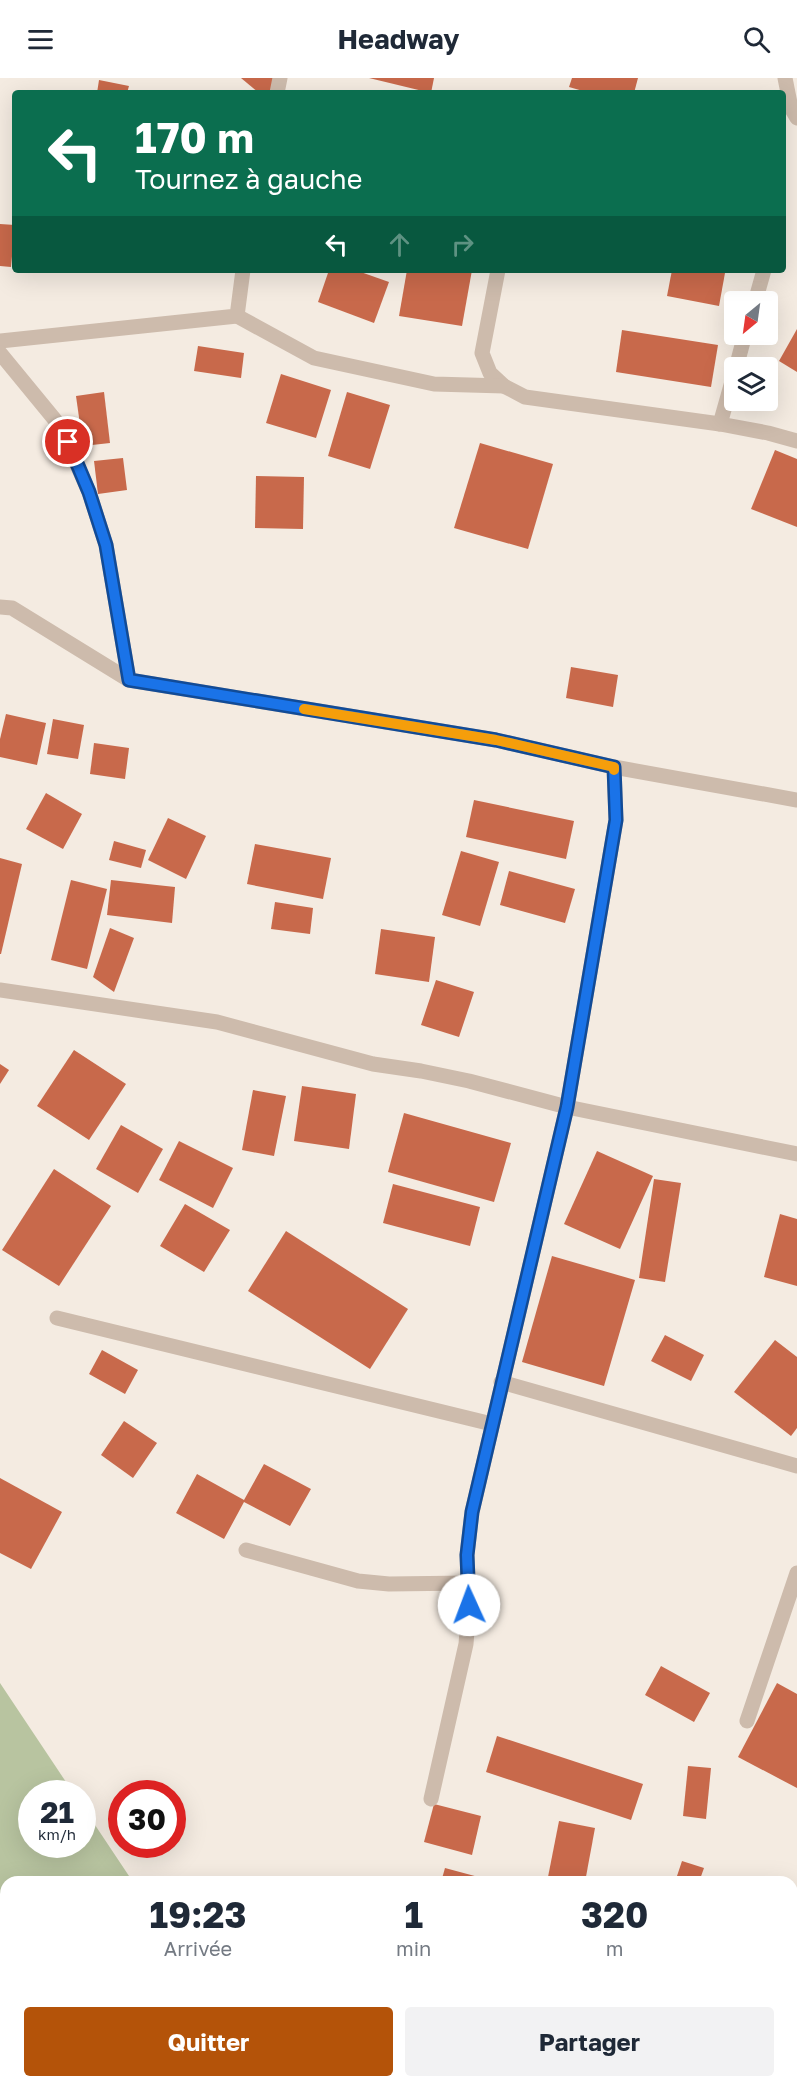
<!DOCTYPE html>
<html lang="fr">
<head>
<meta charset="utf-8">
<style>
  body { margin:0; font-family:"Golos Text",sans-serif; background:#f2f2f3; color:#1f2937; height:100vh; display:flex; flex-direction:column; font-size:22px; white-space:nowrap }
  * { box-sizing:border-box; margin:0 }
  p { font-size:20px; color:#747a83 }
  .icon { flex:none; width:33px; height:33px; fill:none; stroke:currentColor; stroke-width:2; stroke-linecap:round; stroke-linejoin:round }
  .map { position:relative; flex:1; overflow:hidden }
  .details { position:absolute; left:0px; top:1798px; width:798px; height:212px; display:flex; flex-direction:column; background:#fff; border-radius:18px 18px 0 0; box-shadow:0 6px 24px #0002 }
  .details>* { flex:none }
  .top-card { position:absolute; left:12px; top:12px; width:774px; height:183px; border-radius:6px; box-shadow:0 6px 24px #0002; background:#0b6e4f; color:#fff; overflow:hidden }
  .needle { width:39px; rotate:209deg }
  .controls { position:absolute; left:724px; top:213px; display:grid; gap:12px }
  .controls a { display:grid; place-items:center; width:54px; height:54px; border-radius:6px; background:#fff; box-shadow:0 6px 24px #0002; font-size:30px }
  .speed { position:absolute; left:18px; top:1702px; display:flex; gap:12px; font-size:30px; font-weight:700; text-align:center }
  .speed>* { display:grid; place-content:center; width:78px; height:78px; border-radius:50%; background:#fff; box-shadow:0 6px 24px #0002; line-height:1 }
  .speed small { font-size:15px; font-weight:400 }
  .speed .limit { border:9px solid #d22; background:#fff; color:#111 }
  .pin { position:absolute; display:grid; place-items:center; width:51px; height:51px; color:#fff; margin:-26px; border:3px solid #fff; border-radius:50%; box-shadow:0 2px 6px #0007 }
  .me { position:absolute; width:66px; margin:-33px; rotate:358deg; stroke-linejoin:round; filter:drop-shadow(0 0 4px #0008) }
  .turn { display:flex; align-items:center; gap:21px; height:126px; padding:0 24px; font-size:27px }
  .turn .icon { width:78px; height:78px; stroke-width:2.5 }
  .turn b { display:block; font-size:42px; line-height:51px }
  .lanes { display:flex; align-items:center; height:57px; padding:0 24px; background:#0003; justify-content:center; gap:30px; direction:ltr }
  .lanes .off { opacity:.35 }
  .eta { display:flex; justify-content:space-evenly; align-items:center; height:102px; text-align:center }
  .eta b { font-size:36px; font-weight:700; line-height:42px }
  .button { display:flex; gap:12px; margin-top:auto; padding:12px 24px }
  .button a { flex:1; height:69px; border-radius:6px; background:#b45309; color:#fff; font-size:24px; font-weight:700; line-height:69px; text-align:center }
  .button a+a { background:#f2f2f3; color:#1f2937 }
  header { display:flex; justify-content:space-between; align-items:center; height:78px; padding:0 24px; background:#fff; font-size:27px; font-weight:700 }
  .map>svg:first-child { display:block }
  .green { fill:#b8c4a0 }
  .building { fill:#c8694b }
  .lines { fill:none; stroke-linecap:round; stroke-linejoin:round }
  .minor { stroke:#cdbbac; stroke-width:15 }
  .route-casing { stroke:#114b97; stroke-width:15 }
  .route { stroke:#1a73e8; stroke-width:10 }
  .slow { stroke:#f59e0b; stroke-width:10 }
</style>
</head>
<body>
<header><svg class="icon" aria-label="menu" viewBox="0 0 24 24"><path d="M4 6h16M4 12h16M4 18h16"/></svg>Headway<svg class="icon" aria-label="search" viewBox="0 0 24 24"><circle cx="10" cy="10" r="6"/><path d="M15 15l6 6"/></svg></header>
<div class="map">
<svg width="797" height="2009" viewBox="0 0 797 2009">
  <rect width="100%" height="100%" fill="#f4ebe1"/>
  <!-- green -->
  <polygon class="green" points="0,1605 74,1716 32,1716 32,1767 82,1767 83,1729 133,1804 6,1804 6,2004 387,2004 400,2009 0,2009"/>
  <!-- building -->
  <g class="building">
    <polygon points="241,0 274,0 279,4 270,15 259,15"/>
    <polygon points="369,0 434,0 431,15"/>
    <polygon points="572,0 638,0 634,15 590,15 569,9"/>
    <polygon points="99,2 129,8 127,15 97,15"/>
    <polygon points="0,146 15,147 11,189 0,188"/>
    <polygon points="329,192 355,192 389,204 374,245 318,224"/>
    <polygon points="407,192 472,192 462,248 399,238"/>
    <polygon points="672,192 707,192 725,195 719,228 667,218"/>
    <polygon points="797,251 797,294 779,283"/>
    <polygon points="622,252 718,267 711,309 616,294"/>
    <polygon points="198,268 244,275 241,300 194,293"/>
    <polygon points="281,296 331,312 316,360 266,345"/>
    <polygon points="104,314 110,365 83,368 76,318"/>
    <polygon points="347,314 390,327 370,391 328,378"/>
    <polygon points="480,365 553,386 528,471 454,450"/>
    <polygon points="775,372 797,381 797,449 751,431"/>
    <polygon points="123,380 127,412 98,416 94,383"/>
    <polygon points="256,398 304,399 303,451 255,450"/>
    <polygon points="571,589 618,597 613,629 566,620"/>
    <polygon points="6,636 46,645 37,687 0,679 0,661"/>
    <polygon points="53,641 84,647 78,681 47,676"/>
    <polygon points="94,665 129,670 125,701 90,696"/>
    <polygon points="46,715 82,736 63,771 26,751"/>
    <polygon points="474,722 574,743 566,781 466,759"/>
    <polygon points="168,740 206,758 186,801 148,782"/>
    <polygon points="114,763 146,772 141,790 109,782"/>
    <polygon points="255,766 331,780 323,821 247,806"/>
    <polygon points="461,773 499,784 480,848 442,837"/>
    <polygon points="0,780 22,786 1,876 0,876"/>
    <polygon points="509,793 575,811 565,845 500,827"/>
    <polygon points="71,802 107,811 87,891 51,882"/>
    <polygon points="111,802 175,809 172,845 107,837"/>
    <polygon points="275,824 313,830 310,856 271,851"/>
    <polygon points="110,850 134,860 114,914 93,899"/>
    <polygon points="381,851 435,859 429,904 375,896"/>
    <polygon points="436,902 474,914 459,959 421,947"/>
    <polygon points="74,972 126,1006 89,1062 37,1028"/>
    <polygon points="0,986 9,992 0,1006"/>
    <polygon points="302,1008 356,1016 349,1071 294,1063"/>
    <polygon points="253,1012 286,1018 274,1078 242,1072"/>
    <polygon points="404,1035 511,1065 494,1124 388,1094"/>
    <polygon points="121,1047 163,1071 138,1115 96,1091"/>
    <polygon points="179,1063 233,1090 213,1130 159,1102"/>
    <polygon points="597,1073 653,1098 620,1171 564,1146"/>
    <polygon points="54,1091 111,1128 59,1208 2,1172"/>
    <polygon points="654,1101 681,1105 665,1204 639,1200"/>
    <polygon points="393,1106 480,1129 470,1168 383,1145"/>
    <polygon points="185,1126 230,1152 204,1194 160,1168"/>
    <polygon points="780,1136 797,1141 797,1208 764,1199"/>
    <polygon points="286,1153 408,1231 370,1291 248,1213"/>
    <polygon points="552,1178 635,1202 604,1308 522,1284"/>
    <polygon points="665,1257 704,1277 691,1303 651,1283"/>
    <polygon points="775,1262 797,1279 797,1350 791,1358 734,1314"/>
    <polygon points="102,1272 138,1292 125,1316 89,1296"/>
    <polygon points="124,1343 157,1365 133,1400 101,1377"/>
    <polygon points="264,1386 311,1411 290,1448 244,1424 224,1461 176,1435 197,1396 244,1422"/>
    <polygon points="0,1400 62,1434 31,1491 0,1475"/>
    <polygon points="661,1588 710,1615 694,1644 645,1617"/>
    <polygon points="777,1605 797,1616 797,1710 738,1679"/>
    <polygon points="497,1658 643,1706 631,1742 486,1694"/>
    <polygon points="688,1688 711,1690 706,1741 683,1738"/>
    <polygon points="434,1726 481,1738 472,1777 424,1764"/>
    <polygon points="559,1743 595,1750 585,1804 547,1804"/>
    <polygon points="682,1783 704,1790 699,1804 675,1804"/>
    <polygon points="445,1790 497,1804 441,1804"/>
  </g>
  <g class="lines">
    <!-- minor -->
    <g class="minor">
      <polyline points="785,0 791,30 797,40"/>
      <polyline points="277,15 280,0"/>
      <polyline points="498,192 482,275 490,295 504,308 525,319 720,346 768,355 797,363"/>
      <polyline points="755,224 764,192"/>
      <polyline points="237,238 314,280 434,306 504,308"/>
      <polyline points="0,263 237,238 243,192"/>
      <polyline points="0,275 60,348 89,414 106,467 129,602"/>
      <polyline points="736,290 745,256"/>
      <polyline points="720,346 735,293"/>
      <polyline points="0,529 12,530 129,602 496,662 614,689 797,722"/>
      <polyline points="0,912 217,944 373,986 421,993 469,1003 567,1029 797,1076"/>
      <polyline points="57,1240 492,1346"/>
      <polyline points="501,1304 797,1388"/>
      <polyline points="246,1472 358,1503 389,1506 468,1505"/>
      <polyline points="747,1643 797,1495"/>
      <polyline points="431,1721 466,1566 469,1527 467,1477 472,1434 567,1029 616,742 614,689"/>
    </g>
  </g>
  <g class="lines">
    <!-- route casing -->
    <g class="route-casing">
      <polyline id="route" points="68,364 89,414 106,467 129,602 496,662 614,689 616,742 567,1029 472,1434 467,1477 469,1527"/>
    </g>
    <!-- route -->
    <use href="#route" class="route"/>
    <!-- slow -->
    <polyline class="slow" points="304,631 496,662 614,689 614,692"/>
  </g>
</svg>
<div class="controls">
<a><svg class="needle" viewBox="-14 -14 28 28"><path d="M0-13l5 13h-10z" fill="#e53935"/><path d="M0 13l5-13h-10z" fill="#747a83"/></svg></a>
<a><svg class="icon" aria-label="layers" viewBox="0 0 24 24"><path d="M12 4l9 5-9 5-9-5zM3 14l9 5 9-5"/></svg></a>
</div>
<div class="speed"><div>21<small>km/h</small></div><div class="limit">30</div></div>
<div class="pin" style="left:68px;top:364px;background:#d93025"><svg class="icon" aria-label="arrive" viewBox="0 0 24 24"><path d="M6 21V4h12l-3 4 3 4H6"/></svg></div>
<svg class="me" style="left:469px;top:1527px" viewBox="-20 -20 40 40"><circle r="19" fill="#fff"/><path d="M0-13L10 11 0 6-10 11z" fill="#1a73e8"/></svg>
<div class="top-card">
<div class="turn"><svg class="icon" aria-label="left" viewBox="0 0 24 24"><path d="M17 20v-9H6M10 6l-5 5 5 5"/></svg><div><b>170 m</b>Tournez à gauche</div></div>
<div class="lanes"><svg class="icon" aria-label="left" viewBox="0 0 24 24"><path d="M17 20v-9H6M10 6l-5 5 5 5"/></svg><svg class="icon off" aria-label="ahead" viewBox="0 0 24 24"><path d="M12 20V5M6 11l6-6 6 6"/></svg><svg class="icon off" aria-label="right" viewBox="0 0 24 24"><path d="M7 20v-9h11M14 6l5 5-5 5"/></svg></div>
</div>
<section class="details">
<div class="eta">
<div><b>19:23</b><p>Arrivée</p></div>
<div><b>1</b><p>min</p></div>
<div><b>320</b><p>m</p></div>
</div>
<div class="button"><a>Quitter</a><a>Partager</a></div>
</section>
</div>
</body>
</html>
